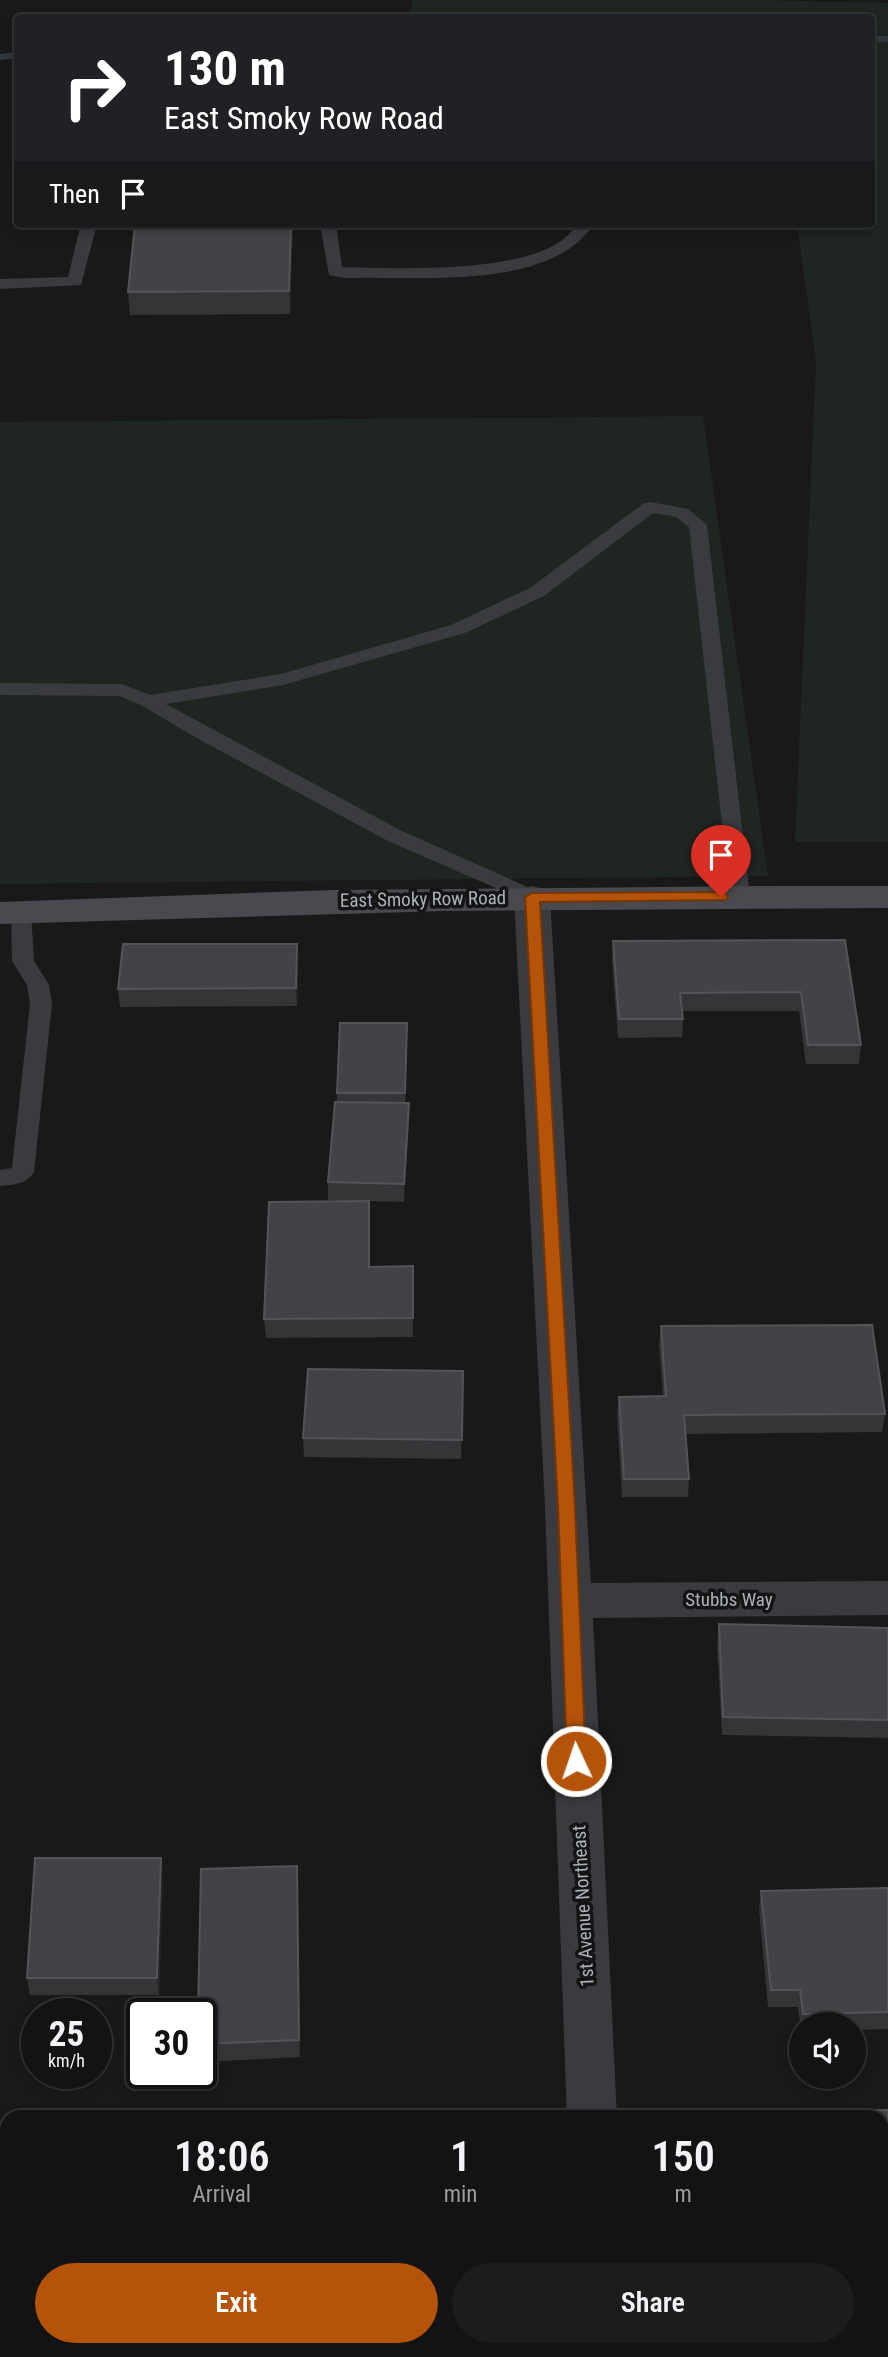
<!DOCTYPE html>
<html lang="en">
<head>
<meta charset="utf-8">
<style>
  body { margin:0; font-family:"Roboto Condensed",sans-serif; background:#1c1c1d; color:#f1f3f6; height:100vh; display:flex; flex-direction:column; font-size:26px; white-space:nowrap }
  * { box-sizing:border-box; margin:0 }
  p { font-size:23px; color:#9d9ea0 }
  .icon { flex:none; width:38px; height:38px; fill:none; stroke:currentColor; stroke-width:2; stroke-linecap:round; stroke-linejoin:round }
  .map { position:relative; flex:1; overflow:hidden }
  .drawer { position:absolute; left:0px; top:2110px; width:889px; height:247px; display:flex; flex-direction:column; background:#131314; border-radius:21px 21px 0 0; box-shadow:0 4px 10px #0003,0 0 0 2px #323234 }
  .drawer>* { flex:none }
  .hud { position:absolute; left:14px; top:14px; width:861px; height:214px; border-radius:7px; box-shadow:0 4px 10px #0003,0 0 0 2px #323234; background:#202124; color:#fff; overflow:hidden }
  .fabs { position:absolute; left:789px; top:2012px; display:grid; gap:14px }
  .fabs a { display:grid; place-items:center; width:77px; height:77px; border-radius:50%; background:#131314; box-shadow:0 4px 10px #0003,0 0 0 2px #323234; font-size:35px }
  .speed { position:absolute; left:21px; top:1998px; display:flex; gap:14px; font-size:35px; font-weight:700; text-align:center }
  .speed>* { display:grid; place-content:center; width:91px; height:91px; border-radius:50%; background:#131314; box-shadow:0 4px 10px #0003,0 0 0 2px #323234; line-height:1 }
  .speed small { font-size:18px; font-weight:400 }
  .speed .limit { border:4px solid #111; border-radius:10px; background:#fff; color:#111 }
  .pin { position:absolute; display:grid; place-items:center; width:60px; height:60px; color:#fff; margin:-72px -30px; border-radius:50% 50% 50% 0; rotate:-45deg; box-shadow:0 0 7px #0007 }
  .pin .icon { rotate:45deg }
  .me { position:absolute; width:77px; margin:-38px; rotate:357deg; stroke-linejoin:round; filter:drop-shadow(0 0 5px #0008) }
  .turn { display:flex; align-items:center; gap:24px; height:147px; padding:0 35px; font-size:32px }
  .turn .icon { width:91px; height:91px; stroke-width:2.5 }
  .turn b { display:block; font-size:49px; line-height:60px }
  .then { display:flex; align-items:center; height:66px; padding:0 35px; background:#0003; gap:14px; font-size:26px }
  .eta { display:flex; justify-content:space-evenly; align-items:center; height:119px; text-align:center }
  .eta b { font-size:42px; font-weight:600; line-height:49px }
  .button { display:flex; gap:14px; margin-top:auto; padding:14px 35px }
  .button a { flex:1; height:80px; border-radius:42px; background:#b45309; color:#fff; font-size:28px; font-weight:600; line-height:80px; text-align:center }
  .button a+a { background:#1c1c1d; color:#f1f3f6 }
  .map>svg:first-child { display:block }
  .green { fill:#1f2520 }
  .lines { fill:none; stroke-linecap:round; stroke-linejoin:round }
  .stream { fill:#30383d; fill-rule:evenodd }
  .lane { fill:#3a3b3f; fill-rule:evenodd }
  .street { fill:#3a3b3f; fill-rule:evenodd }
  .secondary { fill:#484a4f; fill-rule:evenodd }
  .wall { fill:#353538 }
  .shaded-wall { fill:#242426 }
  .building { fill:#424346; stroke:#525458; stroke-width:2 }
  .route { fill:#b45309; stroke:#753606; stroke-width:2 }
  .labels { text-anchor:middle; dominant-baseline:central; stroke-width:7; stroke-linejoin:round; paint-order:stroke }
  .street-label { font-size:19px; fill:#acb1b9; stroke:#141415 }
</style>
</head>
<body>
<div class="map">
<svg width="888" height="2357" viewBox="0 0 888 2357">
  <rect width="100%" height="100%" fill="#19191a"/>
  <!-- green -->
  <g class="green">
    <polygon points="413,0 763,0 888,3 888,842 795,842 816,361 797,224 872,224 872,18 409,17"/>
    <polygon points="703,416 768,876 0,884 0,422"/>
  </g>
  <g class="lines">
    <!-- stream -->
    <g class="stream">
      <rect x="872" y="36" width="16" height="6"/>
      <polygon points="18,52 18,58 0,60 0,54"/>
    </g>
    <!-- lane -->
    <g class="lane">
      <polygon points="81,224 97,224 81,285 0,289 0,279 68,277"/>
      <path d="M320 224H336L342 267C393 268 551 277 576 224H592C590 232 585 235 579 241 533 282 442 278 383 278 366 277 346 280 329 275Z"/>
      <polygon points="650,502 688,509 707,525 750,897 747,902 733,902 730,897 689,527 676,517 653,513 544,596 465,633 283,685 166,704 400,830 539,892 542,897 539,902 532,904 386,840 193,736 141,705 119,696 0,695 0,683 122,684 150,695 281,674 451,625 530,588 644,503"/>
      <path d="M21 905 28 907 31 912 34 961 49 985 52 1004 34 1172C27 1184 13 1185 0 1186V1170L12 1168 30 1004 27 985 12 961 11 912 14 907Z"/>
    </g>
    <!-- street -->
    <g class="street">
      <polygon points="532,886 544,889 550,897 591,1583 888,1581 888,1615 593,1618 617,2118 567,2118 545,1507 514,897 520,889"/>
      <polygon points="577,2350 629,2350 630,2357 578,2357"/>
    </g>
    <!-- secondary -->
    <polygon class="secondary" points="777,886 888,886 888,908 444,911 0,924 0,902 333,890"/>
  </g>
  <!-- wall -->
  <g class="wall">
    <polygon points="135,224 293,224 290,314 130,315 128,292"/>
    <polygon points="845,940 861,1045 859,1064 806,1064 799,1011 682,1011 683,1019 682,1037 618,1038 612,960 613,941"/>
    <polygon points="298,962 297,1006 120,1007 118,989"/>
    <polygon points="407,1042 405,1103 409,1122 404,1202 369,1201 369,1267 413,1266 413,1337 266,1338 264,1319 351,1201 328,1200 328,1182 337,1102 337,1093"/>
    <polygon points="661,1326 885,1414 882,1432 686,1434 689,1479 688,1497 622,1497 617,1415 619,1397 663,1396 659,1345"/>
    <polygon points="463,1371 461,1459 304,1457 303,1438"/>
    <polygon points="719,1624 888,1628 888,1738 722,1735 717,1643"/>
    <polygon points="161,1858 163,1876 159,1995 30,1995 27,1978"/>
    <polygon points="297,1866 300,2057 201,2062 201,2014"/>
    <polygon points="888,1888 888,2029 854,2030 854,2025 802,2025 801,2031 798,2007 768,2007 759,1909 761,1891"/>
    <polygon points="888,2110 888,2308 882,2308 882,2118 764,2118 765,2111"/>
  </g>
  <!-- shaded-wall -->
  <g class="shaded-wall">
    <polygon points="291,224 293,224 290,314 289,291"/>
    <polygon points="297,944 298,962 297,1006 296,988"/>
    <polygon points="407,1023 407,1042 405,1112 405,1093"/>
    <polygon points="409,1103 409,1122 404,1202 404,1184"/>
    <polygon points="161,1858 163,1876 159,1995 157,1978"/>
    <polygon points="297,1866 298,1883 300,2057 299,2040"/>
  </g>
  <!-- building -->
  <g class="building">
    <polygon points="135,224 291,224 289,291 128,292"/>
    <polygon points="845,940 861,1045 808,1045 801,992 680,993 683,1019 619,1019 613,941"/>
    <polygon points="123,944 297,944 296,988 118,989"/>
    <polygon points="340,1023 407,1023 405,1093 337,1093"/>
    <polygon points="335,1102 409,1103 404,1184 328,1182"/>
    <polygon points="369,1201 369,1267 413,1266 413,1318 264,1319 269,1202"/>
    <polygon points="872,1325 885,1414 684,1415 689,1479 624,1479 619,1397 666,1396 661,1326"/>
    <polygon points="308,1369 463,1371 462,1440 303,1438"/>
    <polygon points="719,1624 888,1628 888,1720 723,1717"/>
    <polygon points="35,1858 161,1858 157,1978 27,1978"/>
    <polygon points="297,1866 299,2040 201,2044 201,2014 198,2014 201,1869"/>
    <polygon points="888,1888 888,2012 803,2014 800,1990 771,1990 761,1891"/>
    <polygon points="888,2110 888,2292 882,2292 882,2118 765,2118 765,2111"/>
  </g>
  <!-- route -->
  <polygon class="route" points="721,892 726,894 728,897 726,900 540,902 575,1507 586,1761 583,1766 576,1769 570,1766 567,1761 558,1507 525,897 532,893"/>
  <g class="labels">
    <!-- street labels -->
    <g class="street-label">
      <text transform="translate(423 899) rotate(-1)">East Smoky Row Road</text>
      <text x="729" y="1599">Stubbs Way</text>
      <text transform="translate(583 1906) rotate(-93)">1st Avenue Northeast</text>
    </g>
  </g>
</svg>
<div class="fabs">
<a><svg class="icon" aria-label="sound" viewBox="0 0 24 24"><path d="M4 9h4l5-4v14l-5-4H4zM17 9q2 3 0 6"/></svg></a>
</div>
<div class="speed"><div>25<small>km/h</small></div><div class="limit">30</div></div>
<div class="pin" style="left:721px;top:897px;background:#d93025"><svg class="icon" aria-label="arrive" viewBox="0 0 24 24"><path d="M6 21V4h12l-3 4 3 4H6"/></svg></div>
<svg class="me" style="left:576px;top:1761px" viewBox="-20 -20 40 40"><circle r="17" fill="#b45309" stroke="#fff" stroke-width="3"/><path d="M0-11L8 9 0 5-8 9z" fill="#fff"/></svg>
<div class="hud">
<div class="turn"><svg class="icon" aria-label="right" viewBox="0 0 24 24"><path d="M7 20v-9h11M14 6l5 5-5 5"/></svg><div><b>130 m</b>East Smoky Row Road</div></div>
<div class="then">Then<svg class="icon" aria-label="arrive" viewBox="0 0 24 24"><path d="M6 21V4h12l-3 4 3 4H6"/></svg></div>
</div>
<section class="drawer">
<div class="eta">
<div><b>18:06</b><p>Arrival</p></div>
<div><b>1</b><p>min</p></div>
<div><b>150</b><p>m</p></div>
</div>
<div class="button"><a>Exit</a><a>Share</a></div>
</section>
</div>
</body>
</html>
